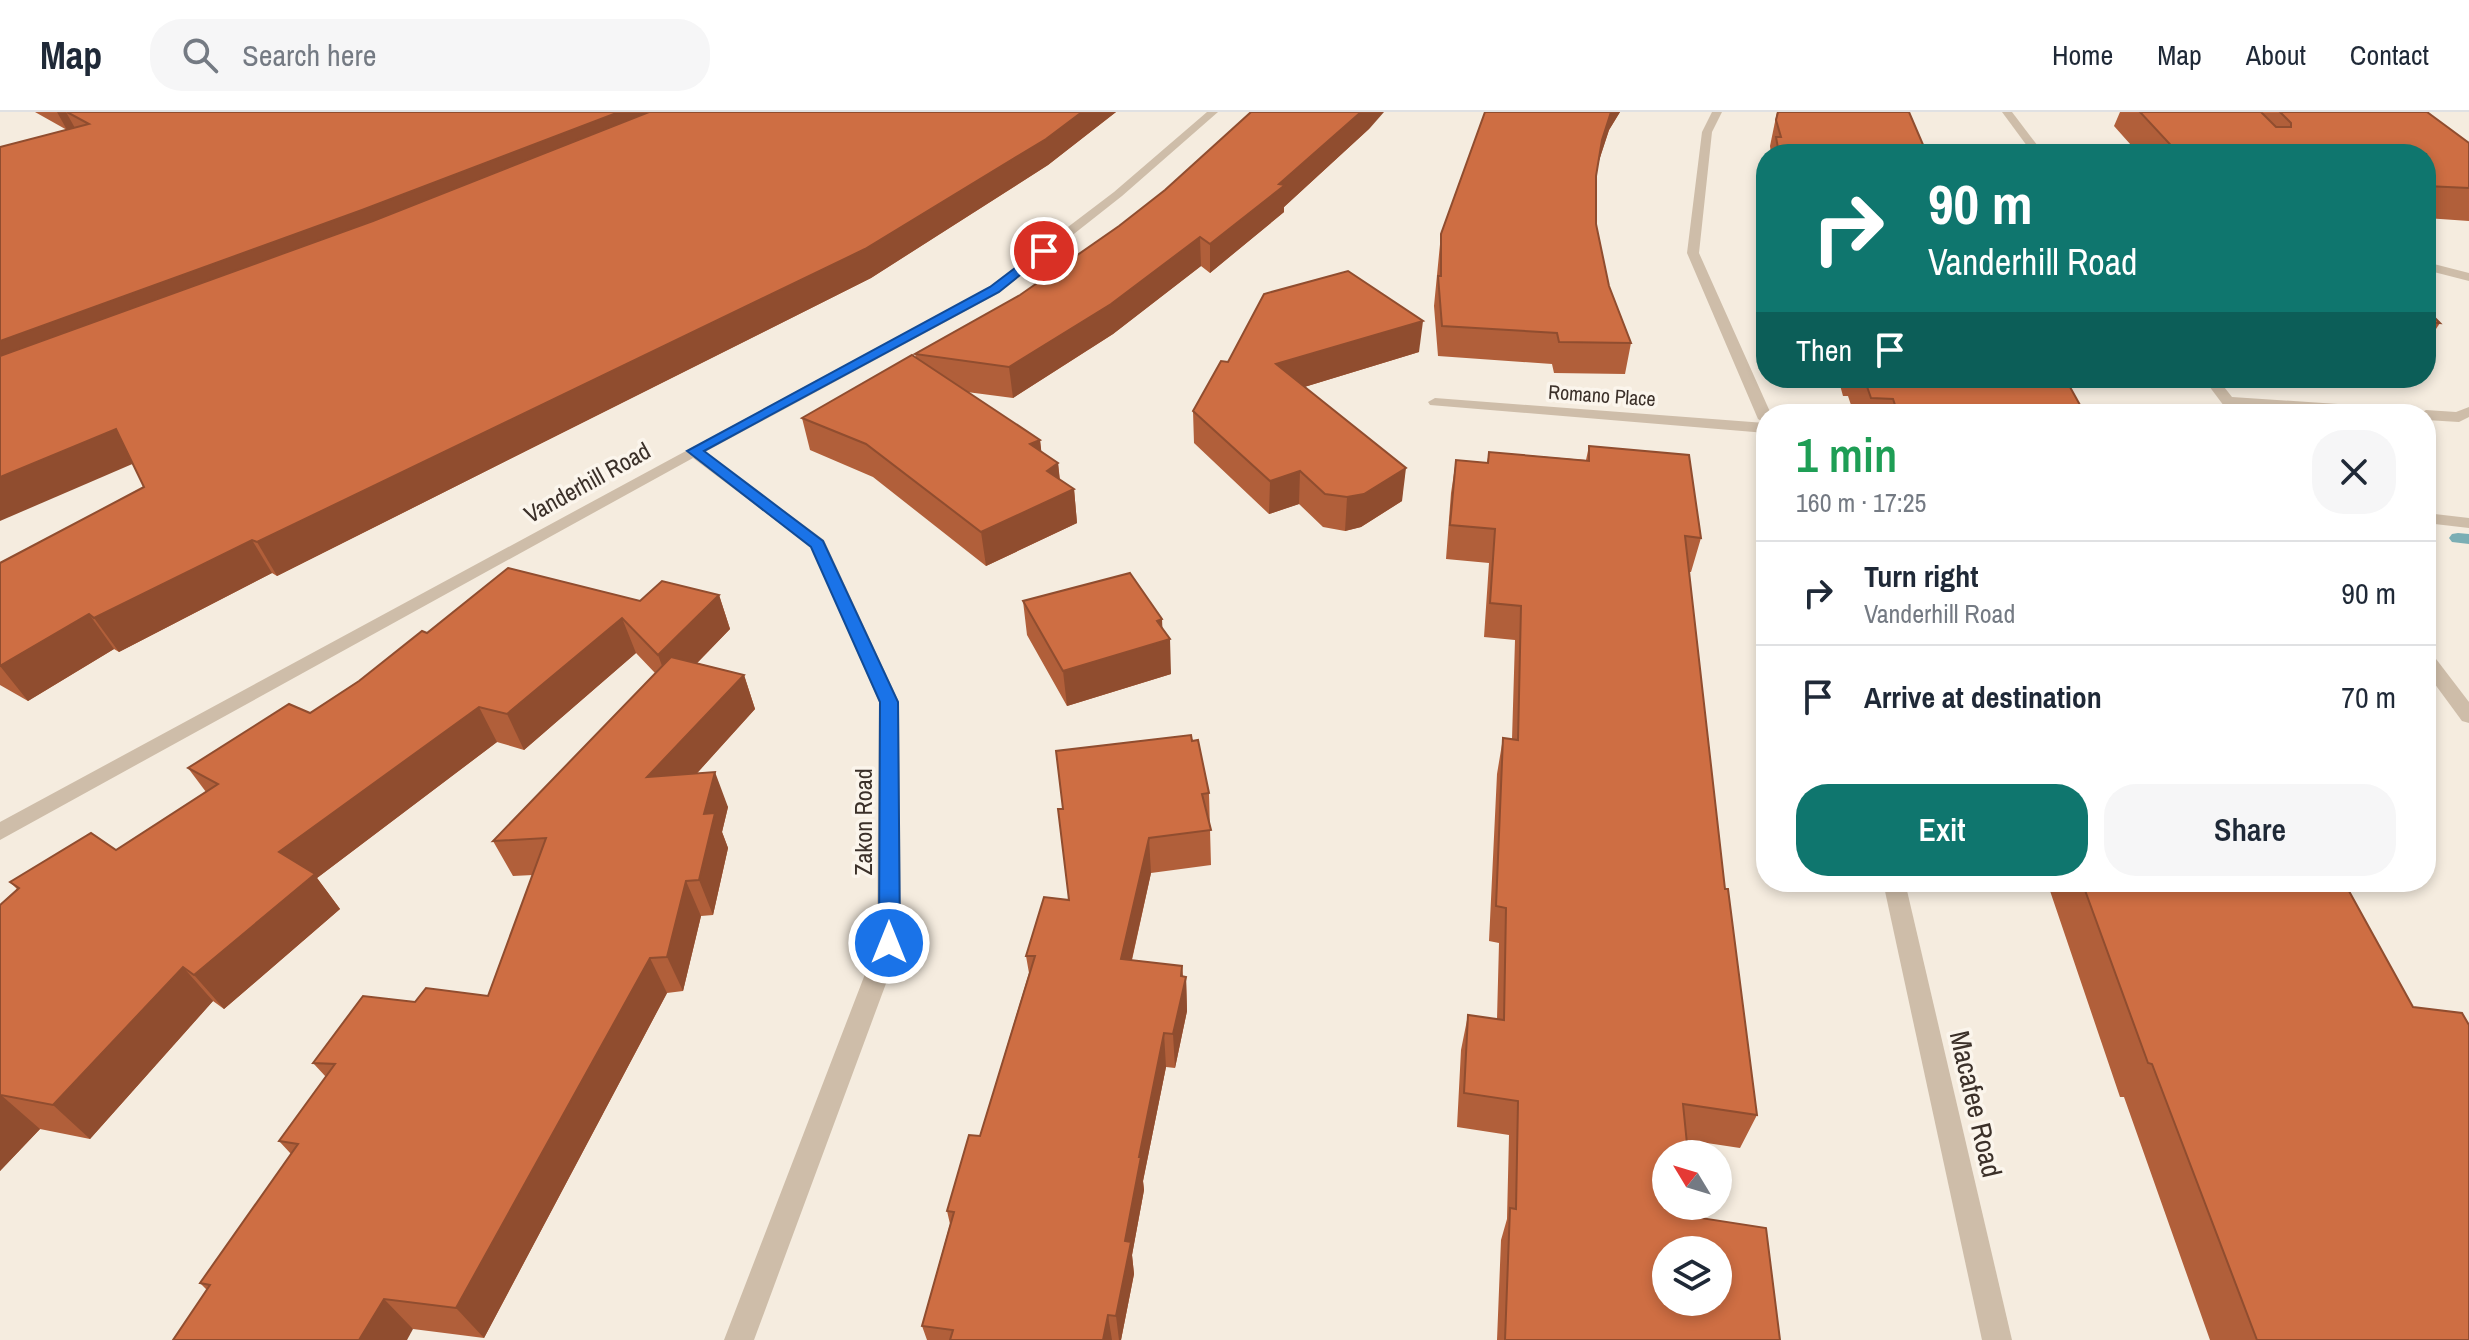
<!DOCTYPE html>
<html lang="en">
<head>
<meta charset="utf-8">
<style>
  body { margin:0; font-family:"Archivo Narrow",sans-serif; background:#f6f6f7; color:#1f2937; height:100vh; display:flex; flex-direction:column; font-size:30px; white-space:nowrap }
  * { box-sizing:border-box; margin:0 }
  p { font-size:26px; color:#747a83 }
  .icon { flex:none; width:44px; height:44px; fill:none; stroke:currentColor; stroke-width:2; stroke-linecap:round; stroke-linejoin:round }
  .map { position:relative; flex:1; overflow:hidden }
  .drawer { position:absolute; left:1756px; top:292px; width:680px; height:488px; display:flex; flex-direction:column; background:#fff; border-radius:32px; box-shadow:0 4px 12px #0003 }
  .drawer>* { flex:none }
  .banner { position:absolute; left:1756px; top:32px; width:680px; height:244px; border-radius:32px; box-shadow:0 4px 12px #0003; background:#0f766e; color:#fff; overflow:hidden }
  .needle { width:52px; rotate:308deg }
  .controls { position:absolute; left:1652px; top:1028px; display:grid; gap:16px }
  .controls a { display:grid; place-items:center; width:80px; height:80px; border-radius:50%; background:#fff; box-shadow:0 4px 12px #0003; font-size:40px }
  .pin { position:absolute; display:grid; place-items:center; width:68px; height:68px; color:#fff; margin:-34px; border:4px solid #fff; border-radius:50%; box-shadow:0 2px 8px #0007 }
  .me { position:absolute; width:88px; margin:-44px; rotate:0deg; stroke-linejoin:round; filter:drop-shadow(0 0 6px #0008) }
  .turn { display:flex; align-items:center; gap:28px; height:168px; padding:0 40px; font-size:36px }
  .turn .icon { width:104px; height:104px; stroke-width:2.5 }
  .turn b { display:block; font-size:56px; line-height:68px }
  .then { display:flex; align-items:center; height:76px; padding:0 40px; background:#0003; gap:16px; font-size:30px }
  .round { display:grid; place-items:center; flex:none; width:84px; height:84px; border-radius:32px; background:#f6f6f7 }
  .headline { display:flex; align-items:center; justify-content:space-between; height:136px; padding:0 40px }
  h1 { font-size:48px; font-weight:600; line-height:60px; color:#1e9e55 }
  .button { display:flex; gap:16px; margin-top:auto; padding:16px 40px }
  .button a { flex:1; height:92px; border-radius:32px; background:#0f766e; color:#fff; font-size:32px; font-weight:600; line-height:92px; text-align:center }
  .button a+a { background:#f6f6f7; color:#1f2937 }
  ul { padding:0; list-style:none }
  li { display:flex; align-items:center; gap:24px; height:104px; padding:0 40px; border-top:2px solid #e0e1e3 }
  li div { flex:1 }
  li b { display:block; font-size:30px }
  li em { font-style:normal }
  header { display:flex; align-items:center; gap:48px; box-sizing:border-box; height:112px; padding:0 40px; background:#fff; border-bottom:2px solid #e0e1e3 }
  header strong { font-size:38px }
  nav { display:flex; gap:44px; margin-inline-start:auto; font-size:28px }
  .search { width:560px; height:72px; background:#f6f6f7; display:flex; align-items:center; gap:20px; box-sizing:border-box; padding:0 28px; border-radius:32px; color:#747a83; font-size:30px }
  .map>svg:first-child { display:block }
  .lines { fill:none; stroke-linecap:round; stroke-linejoin:round }
  .stream { fill:#7baeb4; fill-rule:evenodd }
  .minor { fill:#cebda9; fill-rule:evenodd }
  .wall { fill:#b15f3a }
  .shaded-wall { fill:#904d2f }
  .building { fill:#ce6e43; stroke:#904d2f; stroke-width:2; fill-rule:evenodd }
  .route { fill:#1a73e8; stroke:#114b97; stroke-width:2 }
  .labels { text-anchor:middle; dominant-baseline:central; stroke-width:7; stroke-linejoin:round; paint-order:stroke }
  .far-street-label { font-size:20px; fill:#3b3029; stroke:#fbf5ec }
  .street-label { font-size:24px; fill:#3b3029; stroke:#fbf5ec }
  .near-street-label { font-size:28px; fill:#3b3029; stroke:#fbf5ec }
</style>
</head>
<body>
<header>
<strong>Map</strong>
<div class="search"><svg class="icon" aria-label="search" viewBox="0 0 24 24"><circle cx="10" cy="10" r="6"/><path d="M15 15l6 6"/></svg>Search here</div>
<nav><a>Home</a><a>Map</a><a>About</a><a>Contact</a></nav>
</header>
<div class="map">
<svg width="2469" height="1228" viewBox="0 0 2469 1228">
  <rect width="100%" height="100%" fill="#f5ecdf"/>
  <g class="lines">
    <!-- stream -->
    <polygon class="stream" points="2458,421 2469,422 2469,432 2452,430 2449,426 2452,422"/>
    <!-- minor -->
    <g class="minor">
      <polygon points="1207,0 1218,0 1122,84 999,181 705,340 824,428 899,590 901,831 754,1228 724,1228 877,831 879,590 811,435 693,346 0,728 0,710 989,175 1114,80"/>
      <polygon points="1712,0 1722,0 1712,20 1699,141 1771,302 1766,302 1766,321 1430,293 1428,290 1435,286 1765,311 1758,307 1687,141 1702,20"/>
      <polygon points="2002,0 2012,0 2044,42 2033,42"/>
      <polygon points="2426,150 2469,161 2469,169 2426,158"/>
      <polygon points="2203,266 2217,266 2232,285 2412,297 2419,302 2426,298 2456,300 2469,295 2469,305 2459,310 2426,308 2426,302 2348,302 2239,294 2242,299 2240,302 2230,302"/>
      <polygon points="2426,401 2469,406 2469,416 2426,411"/>
      <polygon points="2426,541 2433,543 2469,590 2469,611 2462,609 2426,560"/>
      <polygon points="1883,770 1905,770 2012,1228 1982,1228"/>
    </g>
  </g>
  <!-- wall -->
  <g class="wall">
    <polygon points="35,0 1116,0 1048,53 871,166 277,464 272,461 119,540 114,537 28,589 0,573 0,451 144,375 67,18"/>
    <polygon points="1485,0 1620,0 1609,18 1598,51 1596,64 1596,112 1609,174 1631,231 1625,262 1554,261 1552,252 1438,244 1434,194 1441,122"/>
    <polygon points="1777,0 1909,0 1927,42 1771,42 1770,34"/>
    <polygon points="2120,0 2427,0 2469,31 2469,109 2426,106 2426,42 2139,42 2114,14"/>
    <polygon points="1370,16 1284,95 1284,100 1210,161 1201,154 1113,222 1013,286 967,280 1040,328 1041,340 1058,351 1060,368 1074,377 1077,411 986,454 873,365 810,338 802,306 916,246 915,242"/>
    <polygon points="2426,197 2440,211 2426,232"/>
    <polygon points="1419,240 1304,275 1402,389 1361,415 1345,419 1323,415 1299,392 1269,402 1194,331 1193,299 1228,250"/>
    <polygon points="1838,266 2065,266 2085,302 1854,302 1848,284 1843,284"/>
    <polygon points="1589,334 1701,426 1691,460 1689,460 1725,777 1757,1003 1740,1036 1687,1028 1694,1105 1780,1228 1497,1228 1501,1128 1507,1107 1509,1023 1457,1015 1461,938 1468,903 1497,907 1499,831 1489,829 1497,662 1503,626 1512,627 1515,528 1484,525 1489,451 1446,447 1451,381 1456,348 1487,351 1489,340 1586,348"/>
    <polygon points="719,483 730,517 697,551 744,563 755,597 697,661 728,695 722,720 728,736 713,803 701,804 683,879 667,881 484,1226 413,1217 207,1178 200,1171 291,1042 279,1029 326,965 313,951 415,890 488,884 533,763 513,764 493,729 655,561 636,541 524,638 497,630 317,766 340,797 224,897 213,889 90,1027 40,1017 0,1059 0,793 17,777 10,770 116,738 206,680 188,656 310,601 359,569 427,521 640,489"/>
    <polygon points="1023,489 1162,507 1162,516 1171,562 1067,594 1027,523"/>
    <polygon points="1192,629 1209,681 1211,753 1151,761 1132,848 1182,854 1183,864 1186,865 1187,899 1175,956 1166,955 1143,1069 1144,1078 1132,1143 1134,1162 1121,1228 927,1228 922,1214 950,1112 947,1099 980,1024 1029,861 1026,844 1069,788 1063,697"/>
    <polygon points="2047,770 2344,770 2469,1228 2210,1228 2124,985 2120,985"/>
  </g>
  <!-- shaded-wall -->
  <g class="shaded-wall">
    <polygon points="57,0 66,0 75,16 67,18"/>
    <polygon points="619,0 691,0 0,268 0,229"/>
    <polygon points="1082,0 1116,0 1048,53 871,166 277,464 257,430"/>
    <polygon points="1361,0 1384,0 1370,16 1284,95 1284,100 1210,161 1210,132"/>
    <polygon points="1611,0 1620,0 1609,18 1597,55 1602,28"/>
    <polygon points="1200,125 1201,154 1113,222 1013,286 1009,255"/>
    <polygon points="1423,209 1419,240 1275,284 1276,252"/>
    <polygon points="116,317 137,350 0,409 0,365"/>
    <polygon points="1040,328 1044,361 1030,332"/>
    <polygon points="1058,351 1061,383 1074,377 1077,411 986,454 981,420 1047,359"/>
    <polygon points="1406,356 1402,389 1361,415 1345,419 1347,385"/>
    <polygon points="1300,359 1299,392 1269,402 1270,369"/>
    <polygon points="252,428 272,461 119,540 94,506"/>
    <polygon points="719,483 730,517 671,578 658,543"/>
    <polygon points="89,502 114,537 28,589 0,554"/>
    <polygon points="622,506 636,541 524,638 507,602"/>
    <polygon points="1162,507 1163,529 1170,527 1171,562 1067,594 1063,559 1157,509"/>
    <polygon points="744,563 755,597 662,700 647,665"/>
    <polygon points="479,595 497,630 317,766 340,797 224,897 194,863 279,740"/>
    <polygon points="715,660 728,695 722,720 728,736 713,803 699,768 704,702"/>
    <polygon points="1149,726 1151,761 1124,882 1121,847"/>
    <polygon points="686,769 701,804 683,879 667,845"/>
    <polygon points="650,846 667,881 484,1226 456,1196"/>
    <polygon points="1182,854 1183,876 1186,865 1187,899 1175,956 1173,922"/>
    <polygon points="183,855 213,889 90,1027 53,993"/>
    <polygon points="1164,921 1166,955 1143,1069 1144,1078 1132,1143 1134,1162 1121,1228 1119,1228 1116,1204 1125,1129 1139,1045"/>
    <polygon points="1,983 40,1017 0,1059 0,984"/>
    <polygon points="384,1187 413,1217 407,1228 359,1228"/>
    <polygon points="1108,1203 1112,1228 1103,1228"/>
  </g>
  <!-- building -->
  <g class="building">
    <polygon points="67,0 619,0 362,98 0,229 0,35 89,12"/>
    <polygon points="649,0 1082,0 1046,27 865,137 257,430 252,428 94,506 89,502 0,554 0,451 144,375 116,317 0,365 0,244 373,109"/>
    <polygon points="1251,0 1361,0 1279,72 1285,73 1210,132 1200,125 1111,192 1009,255 915,242 1020,183 1119,114 1165,78"/>
    <polygon points="1485,0 1611,0 1602,28 1596,64 1596,112 1609,174 1631,231 1559,230 1557,221 1442,214 1438,164 1441,164 1441,122"/>
    <polygon points="1778,0 1909,0 1927,42 1779,42 1776,25 1781,25 1776,8"/>
    <polygon points="2140,0 2261,0 2276,15 2291,15 2291,11 2280,0 2427,0 2469,31 2469,76 2426,74 2426,42 2179,42"/>
    <polygon points="1348,159 1423,209 1276,252 1406,356 1364,382 1347,385 1325,382 1300,359 1270,369 1193,299 1221,249 1228,250 1264,182"/>
    <polygon points="2426,197 2440,211 2426,210"/>
    <polygon points="912,243 1040,328 1030,332 1058,351 1047,359 1074,377 981,420 866,332 802,306"/>
    <polygon points="1864,266 2065,266 2085,302 1898,302 1893,287 1871,286"/>
    <path d="M1589 334 1689 343 1701 426 1685 424 1725 777H1728L1757 1003 1683 992 1688 1042H1666V1094H1693L1694 1105 1766 1116 1780 1228H1505L1510 1096 1516 1097 1518 989 1464 981 1468 903 1504 908 1506 796 1496 794 1503 626 1518 628 1521 494 1490 491 1495 417 1450 413 1456 348 1488 351 1489 340 1589 349ZM1666 1138H1718V1190H1666Z"/>
    <polygon points="508,456 640,489 662,469 719,483 658,543 622,506 507,602 479,595 279,740 315,762 194,863 183,855 53,993 1,983 0,984 0,793 19,776 10,770 91,721 116,738 218,672 188,656 289,592 310,601 359,569 422,519 427,521"/>
    <polygon points="1130,461 1162,507 1157,509 1170,527 1063,559 1023,489"/>
    <polygon points="671,545 744,563 647,665 715,660 704,702 715,701 699,768 686,769 667,845 650,846 456,1196 384,1187 359,1228 173,1228 210,1173 200,1171 298,1032 279,1029 335,952 313,951 363,884 415,890 426,876 488,884 546,726 493,729"/>
    <polygon points="1191,623 1192,629 1198,628 1209,681 1202,682 1211,718 1149,726 1121,847 1182,854 1181,864 1186,865 1173,922 1164,921 1139,1045 1141,1045 1125,1129 1131,1130 1116,1204 1108,1203 1103,1228 950,1228 953,1218 922,1214 954,1100 947,1099 969,1023 980,1024 1035,844 1026,844 1044,785 1069,788 1058,697 1063,697 1056,639"/>
    <polygon points="2082,770 2344,770 2413,895 2462,901 2469,913 2469,1228 2257,1228 2152,952 2148,951"/>
  </g>
  <!-- route -->
  <polygon class="route" points="1040,137 1050,139 999,180 704,339 823,429 898,590 900,831 897,837 889,840 882,837 879,831 880,590 811,435 687,339 990,175"/>
  <g class="labels">
    <!-- far-street labels -->
    <g class="far-street-label">
      <text transform="translate(1602 283) rotate(4)">Romano Place</text>
    </g>
    <!-- street labels -->
    <g class="street-label">
      <text transform="translate(587 370) rotate(-29)">Vanderhill Road</text>
      <text transform="translate(863 710) rotate(-90)">Zakon Road</text>
    </g>
    <!-- near-street labels -->
    <g class="near-street-label">
      <text transform="translate(1976 992) rotate(77)">Macafee Road</text>
    </g>
  </g>
</svg>
<div class="controls">
<a><svg class="needle" viewBox="-14 -14 28 28"><path d="M0-13l5 13h-10z" fill="#e53935"/><path d="M0 13l5-13h-10z" fill="#747a83"/></svg></a>
<a><svg class="icon" aria-label="layers" viewBox="0 0 24 24"><path d="M12 4l9 5-9 5-9-5zM3 14l9 5 9-5"/></svg></a>
</div>
<div class="pin" style="left:1044px;top:139px;background:#d93025"><svg class="icon" aria-label="arrive" viewBox="0 0 24 24"><path d="M6 21V4h12l-3 4 3 4H6"/></svg></div>
<svg class="me" style="left:889px;top:831px" viewBox="-20 -20 40 40"><circle r="17" fill="#1a73e8" stroke="#fff" stroke-width="3"/><path d="M0-11L8 9 0 5-8 9z" fill="#fff"/></svg>
<div class="banner">
<div class="turn"><svg class="icon" aria-label="right" viewBox="0 0 24 24"><path d="M7 20v-9h11M14 6l5 5-5 5"/></svg><div><b>90 m</b>Vanderhill Road</div></div>
<div class="then">Then<svg class="icon" aria-label="arrive" viewBox="0 0 24 24"><path d="M6 21V4h12l-3 4 3 4H6"/></svg></div>
</div>
<section class="drawer">
<div class="headline"><div><h1>1 min</h1><p>160 m · 17:25</p></div><a class="round"><svg class="icon" aria-label="close" viewBox="0 0 24 24"><path d="M6 6l12 12M18 6L6 18"/></svg></a></div>
<ul>
<li><svg class="icon" aria-label="right" viewBox="0 0 24 24"><path d="M7 20v-9h11M14 6l5 5-5 5"/></svg><div><b>Turn right</b><p>Vanderhill Road</p></div><em>90 m</em></li>
<li><svg class="icon" aria-label="arrive" viewBox="0 0 24 24"><path d="M6 21V4h12l-3 4 3 4H6"/></svg><div><b>Arrive at destination</b></div><em>70 m</em></li>
</ul>
<div class="button"><a>Exit</a><a>Share</a></div>
</section>
</div>
</body>
</html>
